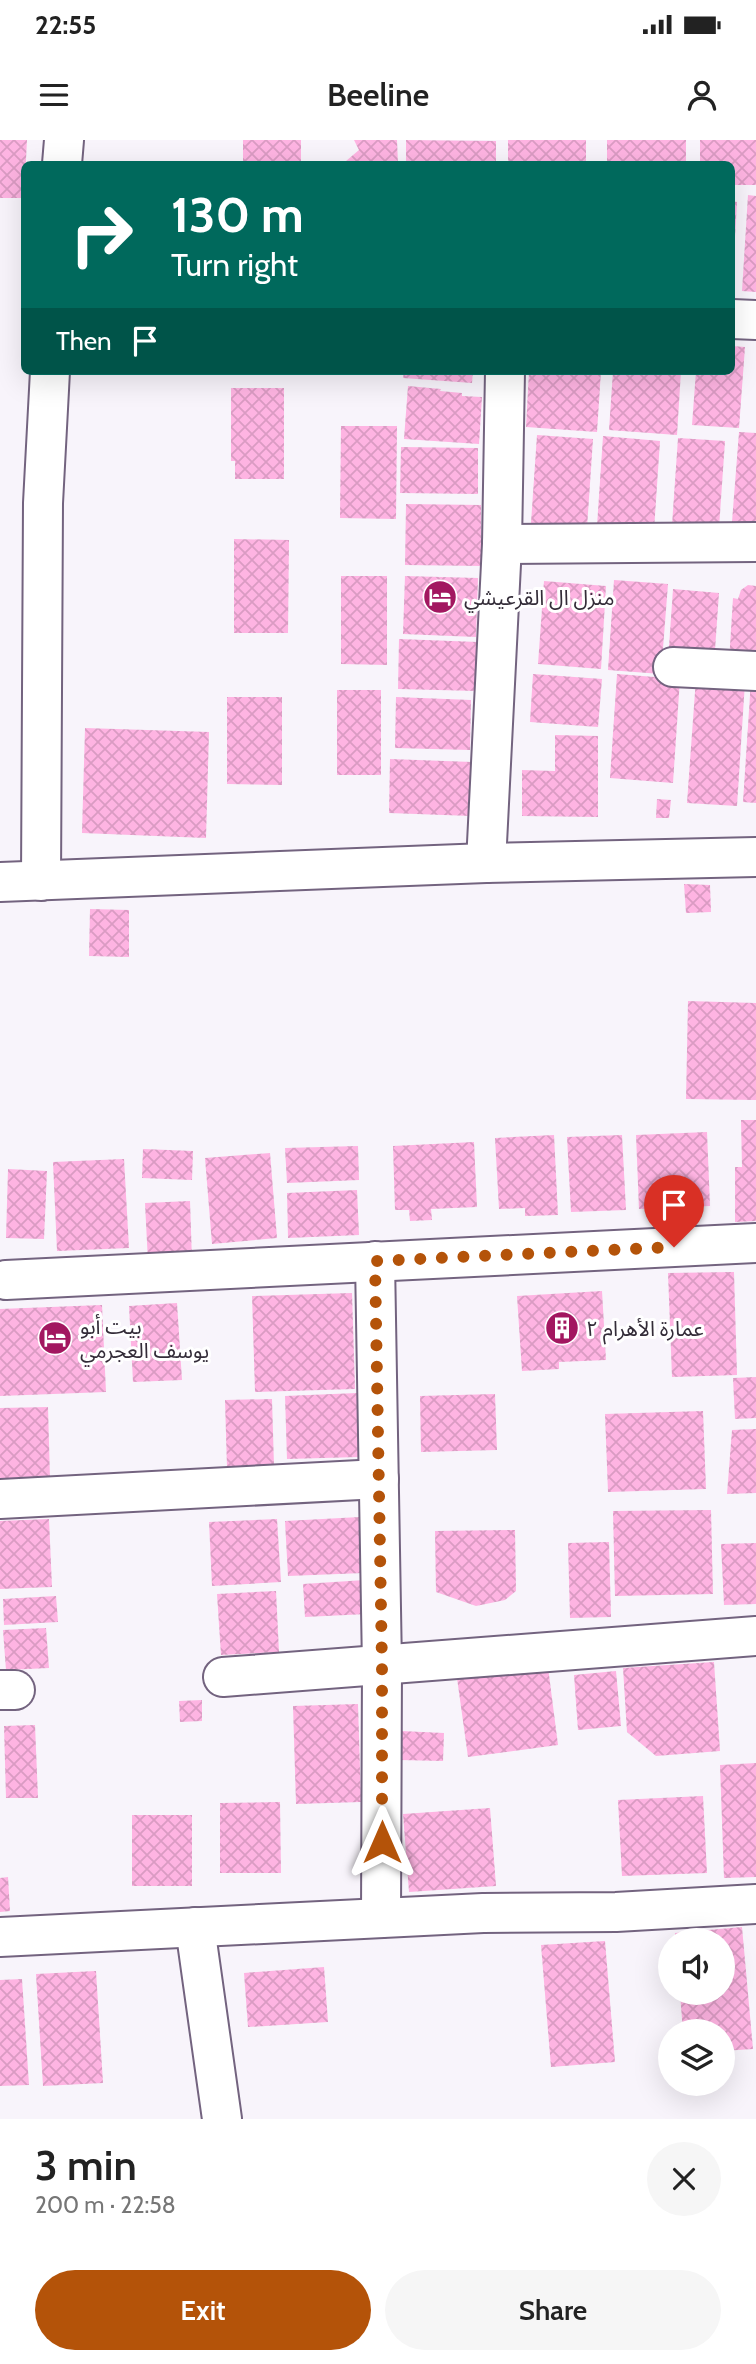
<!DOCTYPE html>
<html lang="en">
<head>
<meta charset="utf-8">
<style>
  body { margin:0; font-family:Cabin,"Noto Sans Arabic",sans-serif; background:#f6f6f6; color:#222; height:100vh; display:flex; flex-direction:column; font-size:26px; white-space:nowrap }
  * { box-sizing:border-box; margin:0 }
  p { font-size:23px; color:#767676 }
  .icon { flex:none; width:38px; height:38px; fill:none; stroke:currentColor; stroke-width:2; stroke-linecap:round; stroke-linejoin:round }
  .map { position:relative; height:1979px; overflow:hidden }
  .panel { display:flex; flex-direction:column; background:#fff; flex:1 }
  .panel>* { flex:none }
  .guide { position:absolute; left:21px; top:21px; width:714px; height:214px; border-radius:10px; box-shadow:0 7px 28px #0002; background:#00695c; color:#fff; overflow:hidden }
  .tools { position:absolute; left:658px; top:1788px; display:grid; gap:14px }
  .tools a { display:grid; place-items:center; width:77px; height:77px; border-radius:50%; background:#fff; box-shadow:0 7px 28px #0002; font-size:35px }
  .pin { position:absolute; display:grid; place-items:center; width:60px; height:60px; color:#fff; margin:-72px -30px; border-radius:50% 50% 50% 0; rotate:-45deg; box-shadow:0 0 7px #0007 }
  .pin .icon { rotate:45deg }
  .me { position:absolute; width:77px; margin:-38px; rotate:0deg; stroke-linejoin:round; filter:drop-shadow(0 0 5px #0008) }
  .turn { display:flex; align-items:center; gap:24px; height:147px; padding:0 35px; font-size:32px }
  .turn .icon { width:91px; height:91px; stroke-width:2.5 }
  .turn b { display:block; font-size:49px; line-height:60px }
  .then { display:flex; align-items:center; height:66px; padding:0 35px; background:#0003; gap:14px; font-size:26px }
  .round { display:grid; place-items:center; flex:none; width:74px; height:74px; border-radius:37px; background:#f6f6f6 }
  .headline { display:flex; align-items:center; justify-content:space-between; height:119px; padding:0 35px }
  h1 { font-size:42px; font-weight:600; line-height:52px }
  .button { display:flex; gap:14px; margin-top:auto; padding:14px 35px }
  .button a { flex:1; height:80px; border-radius:42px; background:#b45309; color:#fff; font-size:28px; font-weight:600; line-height:80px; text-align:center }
  .button a+a { background:#f6f6f6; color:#222 }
  .status { display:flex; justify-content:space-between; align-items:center; height:49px; padding:0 35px; background:#fff; direction:ltr }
  .status svg { height:19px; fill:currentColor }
  header { display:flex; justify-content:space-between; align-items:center; height:91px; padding:0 35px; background:#fff; font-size:32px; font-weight:600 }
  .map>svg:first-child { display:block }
  .building { fill:url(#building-cross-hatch) }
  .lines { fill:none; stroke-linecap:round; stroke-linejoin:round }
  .minor-casing { stroke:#73637f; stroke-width:42 }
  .minor { stroke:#fff; stroke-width:38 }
  .route { stroke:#b45309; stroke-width:12; stroke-dasharray:0 21.6 }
  .labels { text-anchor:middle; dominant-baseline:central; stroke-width:6; stroke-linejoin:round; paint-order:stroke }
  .poi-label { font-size:21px; fill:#332c38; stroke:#fff; text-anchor:start }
</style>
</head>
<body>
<div class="status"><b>22:55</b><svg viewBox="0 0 49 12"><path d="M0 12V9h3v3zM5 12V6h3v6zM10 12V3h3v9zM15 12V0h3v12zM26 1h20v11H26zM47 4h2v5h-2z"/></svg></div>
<header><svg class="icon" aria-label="menu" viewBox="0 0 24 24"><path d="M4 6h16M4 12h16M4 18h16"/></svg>Beeline<svg class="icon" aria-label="person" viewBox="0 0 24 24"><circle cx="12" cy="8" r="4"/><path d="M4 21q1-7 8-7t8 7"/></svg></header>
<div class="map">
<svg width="756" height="1979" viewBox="0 0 756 1979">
  <defs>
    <pattern id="building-cross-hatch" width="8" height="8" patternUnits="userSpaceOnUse" patternTransform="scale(1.75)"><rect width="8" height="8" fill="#feb4e2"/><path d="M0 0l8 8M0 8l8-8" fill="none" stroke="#da9bc3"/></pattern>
  </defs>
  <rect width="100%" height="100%" fill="#f8f4fb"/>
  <!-- building -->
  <g class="building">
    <polygon points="0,0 27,0 24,58 0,58"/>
    <rect x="243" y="0" width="58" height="24"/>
    <polygon points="354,0 397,0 398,24 350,24 346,21 359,10"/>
    <polygon points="406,0 496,1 496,24 406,24"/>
    <rect x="508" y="0" width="78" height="24"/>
    <rect x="607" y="0" width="79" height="24"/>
    <polygon points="700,0 756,0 756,45 732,45 732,24 700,24"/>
    <polygon points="748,55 756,56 756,152 742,151"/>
    <polygon points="732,61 737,62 734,115 732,115"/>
    <polygon points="732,206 745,207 739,288 692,285 696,231 732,231"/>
    <polygon points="404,231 473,231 472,243 403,238"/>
    <polygon points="529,231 601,231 597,292 526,287"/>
    <polygon points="613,231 681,231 677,295 609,290"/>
    <polygon points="408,246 441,249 440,251 462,253 462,256 482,257 479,304 404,299"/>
    <polygon points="231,248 284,248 284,339 235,339 235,321 231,321"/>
    <polygon points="341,286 397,286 396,379 340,378"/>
    <polygon points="739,292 756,293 756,384 732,382"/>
    <polygon points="537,295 593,299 587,388 531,383"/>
    <polygon points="603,296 660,301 654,390 597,386"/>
    <polygon points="678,298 725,301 719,388 672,385"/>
    <polygon points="401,307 478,308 478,354 400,353"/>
    <polygon points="406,364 481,365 481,426 405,425"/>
    <polygon points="234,399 289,400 288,493 234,493"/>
    <polygon points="341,436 387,436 387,525 341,524"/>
    <polygon points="405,436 478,438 476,497 403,494"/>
    <polygon points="614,440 668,444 661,534 608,530"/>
    <polygon points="544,441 606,446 601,529 538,524"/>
    <polygon points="748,445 756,446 756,524 729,522 733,458 738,459 741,450"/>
    <polygon points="673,449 719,453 714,524 668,521"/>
    <polygon points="399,499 478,502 477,551 398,549"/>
    <polygon points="533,534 602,539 598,587 530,582"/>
    <polygon points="617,534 680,539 673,643 610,638"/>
    <polygon points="696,538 745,542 737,666 687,663"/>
    <polygon points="751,540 756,541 756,663 743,662"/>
    <rect x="337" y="550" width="44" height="85"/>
    <polygon points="227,557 282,557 282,645 227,644"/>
    <polygon points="396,557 471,560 470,610 395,608"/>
    <polygon points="85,588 209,592 206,698 82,693"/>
    <polygon points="555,595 598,596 598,677 522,676 522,630 555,631"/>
    <polygon points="390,619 472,622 471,676 389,673"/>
    <polygon points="657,659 671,660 669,678 656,678"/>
    <polygon points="684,744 710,745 711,772 686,773"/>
    <polygon points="90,769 129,770 129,817 89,816"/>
    <polygon points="688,861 756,863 756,960 686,959"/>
    <polygon points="741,980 756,980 756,1081 735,1082 735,1027 742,1027"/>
    <polygon points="707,992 710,1066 639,1069 636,995"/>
    <polygon points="554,995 558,1075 525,1076 525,1068 499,1069 495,998"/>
    <polygon points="622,995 626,1070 571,1072 567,997"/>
    <polygon points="474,1002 477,1067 431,1069 432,1080 410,1081 409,1070 395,1070 393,1006"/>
    <polygon points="358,1006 359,1040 287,1043 285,1008"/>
    <polygon points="143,1009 193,1011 192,1040 142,1038"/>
    <polygon points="270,1013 277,1098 212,1104 205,1018"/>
    <polygon points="124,1019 129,1108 57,1111 53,1022"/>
    <polygon points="8,1029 47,1031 44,1099 6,1098"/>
    <polygon points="357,1050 359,1095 288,1098 287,1053"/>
    <polygon points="190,1061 192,1120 148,1122 145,1063"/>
    <polygon points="734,1132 737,1235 672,1237 668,1133"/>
    <polygon points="602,1151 606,1220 559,1222 559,1229 522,1231 517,1156"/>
    <polygon points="352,1153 355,1249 255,1252 252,1156"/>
    <polygon points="177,1163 182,1240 133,1242 129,1166"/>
    <polygon points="102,1165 106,1252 0,1256 0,1169"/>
    <polygon points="756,1237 756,1278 735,1279 733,1238"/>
    <polygon points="357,1253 359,1317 287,1319 285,1256"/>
    <polygon points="495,1254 497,1310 421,1312 420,1256"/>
    <polygon points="272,1259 274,1326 227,1328 225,1260"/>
    <polygon points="48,1267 50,1339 0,1340 0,1268"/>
    <polygon points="703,1271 706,1349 608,1352 605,1274"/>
    <polygon points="756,1289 756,1353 727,1354 732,1290"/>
    <polygon points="711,1370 713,1454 615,1456 613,1371"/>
    <polygon points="360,1377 364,1433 288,1436 285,1381"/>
    <polygon points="49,1379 52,1447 0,1449 0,1381"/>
    <polygon points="277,1379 281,1442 212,1446 209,1382"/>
    <polygon points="515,1390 516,1451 505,1460 476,1466 436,1452 435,1391"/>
    <polygon points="609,1402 611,1477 570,1478 568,1403"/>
    <polygon points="756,1403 756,1464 724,1465 721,1404"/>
    <polygon points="365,1440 367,1474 305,1477 303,1444"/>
    <polygon points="276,1451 279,1512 221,1515 217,1454"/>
    <polygon points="56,1456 58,1482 4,1485 3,1459"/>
    <polygon points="46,1488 49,1528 6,1530 3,1490"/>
    <polygon points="714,1522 720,1611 656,1616 627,1592 623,1528"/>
    <polygon points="548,1527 558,1605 468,1617 457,1538"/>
    <polygon points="616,1531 621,1586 578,1590 574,1535"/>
    <polygon points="202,1560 202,1581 180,1582 179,1561"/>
    <polygon points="358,1564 361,1662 296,1664 293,1566"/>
    <polygon points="35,1585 38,1658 6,1658 4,1586"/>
    <polygon points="401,1591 444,1593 443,1621 400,1620"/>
    <polygon points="756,1623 756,1737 724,1738 720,1625"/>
    <polygon points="703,1656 707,1733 622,1736 618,1660"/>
    <polygon points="280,1662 281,1733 220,1733 220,1663"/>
    <polygon points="490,1668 496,1746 409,1752 403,1674"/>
    <rect x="132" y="1675" width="60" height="71"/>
    <polygon points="8,1737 10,1771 0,1772 0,1738"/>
    <polygon points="742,1787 753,1909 723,1911 723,1892 683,1892 680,1853 723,1853 723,1801 675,1801 675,1793"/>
    <polygon points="605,1801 615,1922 551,1927 541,1805"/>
    <polygon points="324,1827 328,1882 248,1887 244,1833"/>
    <polygon points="96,1831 103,1943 43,1946 36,1834"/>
    <polygon points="22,1839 29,1945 0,1946 0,1840"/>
  </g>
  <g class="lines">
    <!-- minor casing -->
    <g class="minor-casing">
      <g id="minor">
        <polyline points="62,24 64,0"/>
        <polyline points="732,179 756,180"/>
        <polyline points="502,404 756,402"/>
        <polyline points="673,527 756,531"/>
        <polyline points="486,723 502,404 505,231"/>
        <polyline points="41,741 43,363 50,231"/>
        <polyline points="0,742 486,723 756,717"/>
        <polyline points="375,1121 382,1526 381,1778"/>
        <polyline points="6,1140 756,1103"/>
        <polyline points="0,1359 379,1339"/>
        <polyline points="223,1537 756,1496"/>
        <polyline points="0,1550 15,1550"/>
        <polyline points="195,1787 222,1979"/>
        <polyline points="0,1797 483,1773 616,1772 756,1764"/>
      </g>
    </g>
    <!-- minor -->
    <use href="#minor" class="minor"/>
  </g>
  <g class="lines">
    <!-- route -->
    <polyline class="route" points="382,1702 382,1526 375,1121 674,1107"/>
  </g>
  <!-- icons -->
  <defs>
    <g id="hotel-disc" transform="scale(1.75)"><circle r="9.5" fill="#a21760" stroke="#fff"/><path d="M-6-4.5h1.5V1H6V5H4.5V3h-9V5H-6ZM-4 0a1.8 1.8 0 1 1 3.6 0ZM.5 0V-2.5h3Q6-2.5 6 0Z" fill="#fff"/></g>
    <g id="building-disc" transform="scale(1.75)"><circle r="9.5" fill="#a21760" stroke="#fff"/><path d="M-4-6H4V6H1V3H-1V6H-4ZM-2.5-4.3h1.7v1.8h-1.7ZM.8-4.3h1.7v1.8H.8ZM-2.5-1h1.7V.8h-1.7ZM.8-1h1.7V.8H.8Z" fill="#fff"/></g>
  </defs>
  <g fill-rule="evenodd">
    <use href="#hotel-disc" x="440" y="457"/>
    <use href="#building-disc" x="562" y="1188"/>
    <use href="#hotel-disc" x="55" y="1198"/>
  </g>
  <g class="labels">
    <!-- poi labels -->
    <g class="poi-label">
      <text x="464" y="457">منزل ال القرعيشي</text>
      <text x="80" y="1186">بيت أبو<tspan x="80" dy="24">يوسف العجرمي</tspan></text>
      <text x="586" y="1188">عمارة الأهرام ٢</text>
    </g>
  </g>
</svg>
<div class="tools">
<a><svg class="icon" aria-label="sound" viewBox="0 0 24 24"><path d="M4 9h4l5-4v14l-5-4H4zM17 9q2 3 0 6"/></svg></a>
<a><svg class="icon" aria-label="layers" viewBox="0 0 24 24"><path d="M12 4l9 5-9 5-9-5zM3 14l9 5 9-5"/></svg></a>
</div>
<div class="pin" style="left:674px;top:1107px;background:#d93025"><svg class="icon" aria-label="arrive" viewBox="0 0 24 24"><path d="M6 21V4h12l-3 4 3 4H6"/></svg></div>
<svg class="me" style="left:382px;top:1702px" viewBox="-20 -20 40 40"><path d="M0-17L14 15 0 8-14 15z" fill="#b45309" stroke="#fff" stroke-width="4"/></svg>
<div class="guide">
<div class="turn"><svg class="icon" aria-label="right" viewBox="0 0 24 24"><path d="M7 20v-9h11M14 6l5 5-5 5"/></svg><div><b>130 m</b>Turn right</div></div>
<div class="then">Then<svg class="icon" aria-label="arrive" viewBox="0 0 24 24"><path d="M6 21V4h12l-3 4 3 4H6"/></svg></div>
</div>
</div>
<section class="panel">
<div class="headline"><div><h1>3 min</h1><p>200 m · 22:58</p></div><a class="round"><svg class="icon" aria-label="close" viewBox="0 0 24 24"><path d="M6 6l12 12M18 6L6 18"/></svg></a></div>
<div class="button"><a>Exit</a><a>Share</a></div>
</section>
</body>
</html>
